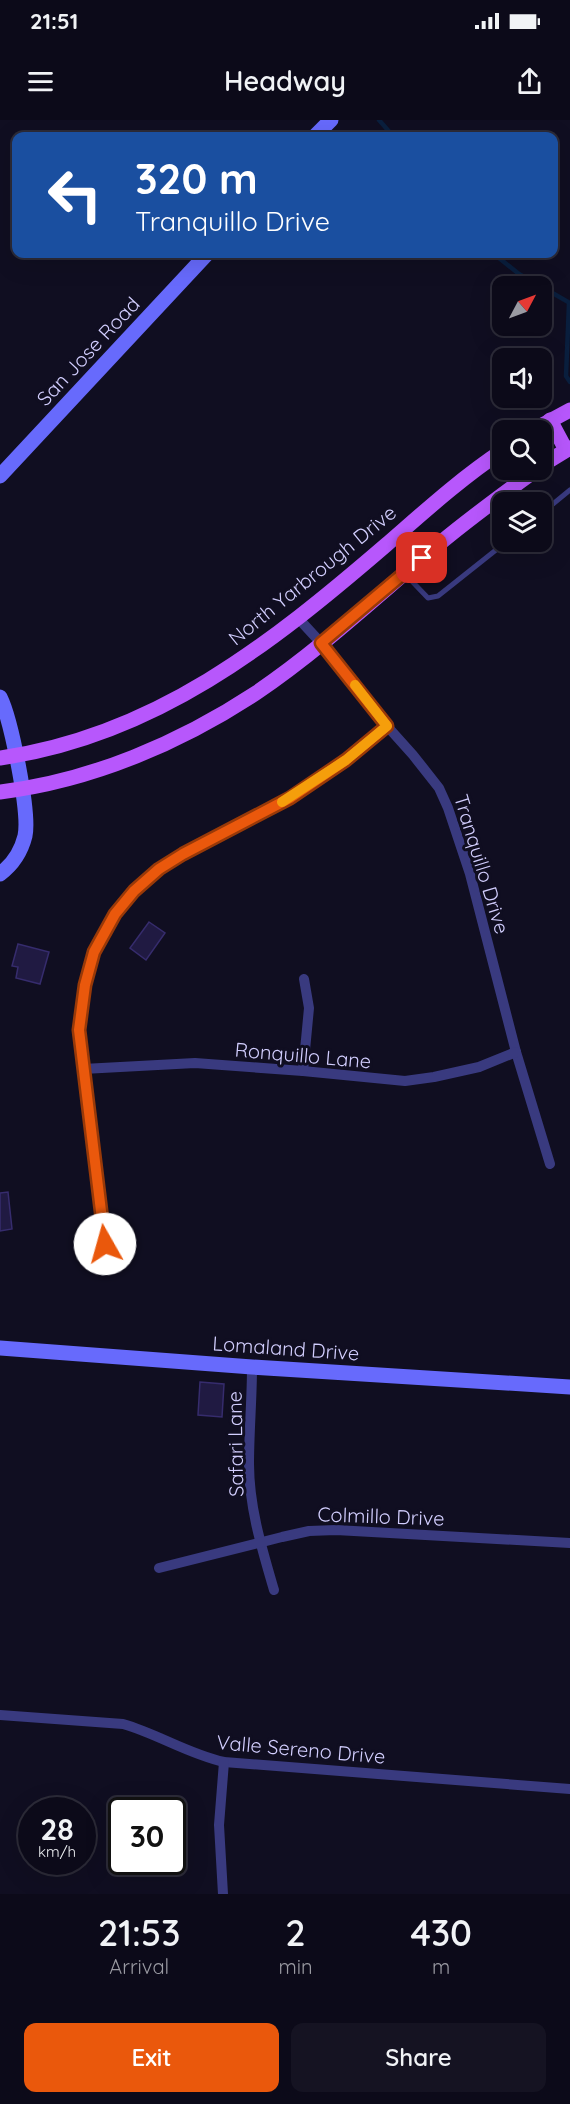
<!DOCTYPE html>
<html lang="en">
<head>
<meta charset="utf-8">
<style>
  body { margin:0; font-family:Quicksand,sans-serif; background:#151322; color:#f1f3f6; height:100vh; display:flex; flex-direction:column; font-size:22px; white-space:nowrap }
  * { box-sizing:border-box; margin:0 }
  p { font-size:20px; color:#9a9aa2 }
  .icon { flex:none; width:33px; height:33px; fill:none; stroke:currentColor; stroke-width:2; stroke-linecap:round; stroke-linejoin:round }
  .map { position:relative; height:1774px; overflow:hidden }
  .details { display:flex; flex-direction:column; background:#0c0a19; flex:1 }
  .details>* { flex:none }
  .banner { position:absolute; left:12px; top:12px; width:546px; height:126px; border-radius:12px; box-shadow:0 6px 24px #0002,0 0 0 2px #2c2b38; background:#1a4fa0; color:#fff; overflow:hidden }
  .needle { width:39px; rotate:49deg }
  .tools { position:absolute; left:492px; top:156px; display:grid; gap:12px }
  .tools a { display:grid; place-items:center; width:60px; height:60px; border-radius:12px; background:#0c0a19; box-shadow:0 6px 24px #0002,0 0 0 2px #2c2b38; font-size:30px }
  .speed { position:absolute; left:18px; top:1677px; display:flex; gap:12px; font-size:30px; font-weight:700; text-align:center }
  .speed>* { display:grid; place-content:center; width:78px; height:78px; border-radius:50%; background:#0c0a19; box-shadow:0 6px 24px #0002,0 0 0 2px #2c2b38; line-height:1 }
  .speed small { font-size:15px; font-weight:400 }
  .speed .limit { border:3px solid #111; border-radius:9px; background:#fff; color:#111 }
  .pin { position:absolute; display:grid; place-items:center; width:51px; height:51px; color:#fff; margin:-26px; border-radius:12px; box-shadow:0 3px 9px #0006 }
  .me { position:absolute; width:66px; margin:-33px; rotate:353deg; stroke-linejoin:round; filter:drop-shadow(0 0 4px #0008) }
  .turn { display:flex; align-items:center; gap:21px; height:126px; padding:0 24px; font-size:27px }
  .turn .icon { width:78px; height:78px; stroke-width:2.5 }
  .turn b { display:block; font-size:42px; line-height:51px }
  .eta { display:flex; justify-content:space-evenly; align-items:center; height:102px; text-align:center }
  .eta b { font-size:36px; font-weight:600; line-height:42px }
  .cta { display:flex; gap:12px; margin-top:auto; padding:12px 24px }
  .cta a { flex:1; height:69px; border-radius:12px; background:#ea580c; color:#fff; font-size:24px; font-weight:600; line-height:69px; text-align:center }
  .cta a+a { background:#151322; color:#f1f3f6 }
  .status { display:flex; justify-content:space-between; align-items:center; height:42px; padding:0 30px; background:#0c0a19; direction:ltr }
  .status svg { height:16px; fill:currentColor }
  header { display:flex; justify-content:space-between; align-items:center; height:78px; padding:0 24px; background:#0c0a19; font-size:27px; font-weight:600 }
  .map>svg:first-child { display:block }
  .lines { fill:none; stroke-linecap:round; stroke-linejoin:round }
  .stream { stroke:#0a1f3e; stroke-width:4.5 }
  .building { fill:#201a42; stroke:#362c6d; stroke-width:1.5 }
  .lane { stroke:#393a7f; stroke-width:5 }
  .street { stroke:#393a7f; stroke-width:10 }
  .secondary { stroke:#676afc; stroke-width:15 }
  .primary { stroke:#b757fc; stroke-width:15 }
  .route-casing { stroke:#983908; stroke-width:15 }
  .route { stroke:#ea580c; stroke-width:10 }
  .slow { stroke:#f59e0b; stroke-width:10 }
  .labels { text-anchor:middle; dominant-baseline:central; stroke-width:6; stroke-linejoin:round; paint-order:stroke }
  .street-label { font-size:20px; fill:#d2cefe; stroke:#100e21 }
</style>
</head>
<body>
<div class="status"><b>21:51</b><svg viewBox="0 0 49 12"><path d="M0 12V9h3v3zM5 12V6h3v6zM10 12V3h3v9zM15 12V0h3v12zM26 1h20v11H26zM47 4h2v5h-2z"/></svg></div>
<header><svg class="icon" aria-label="menu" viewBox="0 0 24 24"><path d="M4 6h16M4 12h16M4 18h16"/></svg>Headway<svg class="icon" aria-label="share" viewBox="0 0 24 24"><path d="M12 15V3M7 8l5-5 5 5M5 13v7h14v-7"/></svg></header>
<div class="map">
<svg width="570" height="1774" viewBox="0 0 570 1774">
  <rect width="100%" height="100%" fill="#100e21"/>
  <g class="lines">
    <!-- stream -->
    <g class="stream">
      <polyline points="379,0 393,16"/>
      <polyline points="494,134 519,154 540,166"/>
      <polyline points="542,167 570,183"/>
      <polyline points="569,183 566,256 570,262"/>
    </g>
  </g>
  <!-- building -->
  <g class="building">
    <polygon points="149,802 165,813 146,840 130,828"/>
    <polygon points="18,824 49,832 40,864 16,858 18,847 12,846"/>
    <polygon points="8,1072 12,1109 0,1111 0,1073"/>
    <polygon points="200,1262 224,1264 222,1297 198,1295"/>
  </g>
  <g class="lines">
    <!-- lane -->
    <g class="lane">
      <polyline points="542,393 570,370"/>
      <polyline points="405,454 428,478 438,476 506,422"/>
    </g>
    <!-- street -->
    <g class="street">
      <polyline points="298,498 321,523 387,606 413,635 439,668 448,688 470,754 516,932 550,1044"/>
      <polyline points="83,949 195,943 303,951 405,961 434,957 479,947 516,932"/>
      <polyline points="303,951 309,888 304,859"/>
      <polyline points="105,1124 79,910 85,865 94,832 115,794 134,771 159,749 183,734 290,677 346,640 387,606"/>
      <path d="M252 1247C252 1279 249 1312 249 1344 249 1387 262 1429 274 1470"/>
      <polyline points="159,1448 282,1417 309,1411 336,1410 570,1423"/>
      <path d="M0 1595 123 1604C158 1614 188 1634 224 1642L570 1669"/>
      <polyline points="223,1774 219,1705 224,1642"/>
    </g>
    <!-- secondary -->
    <g class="secondary">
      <polyline points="315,16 331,0"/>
      <polyline points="0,356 207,134"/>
      <path d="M0 577C11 599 30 693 25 716 21 732 12 745 0 754"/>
      <polyline points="0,1228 252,1247 570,1267"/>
    </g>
    <!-- primary -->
    <g class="primary">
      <polyline points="550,300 566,330"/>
      <polyline points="533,310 570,290"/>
      <polyline points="542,345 570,328"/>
      <path d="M0 638C155 616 271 524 386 425 424 392 460 359 502 331"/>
      <path d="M0 672C91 661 180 623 256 573 321 529 379 474 439 424 470 398 503 374 536 350"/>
    </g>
  </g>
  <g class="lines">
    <!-- route casing -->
    <g class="route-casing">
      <polyline id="route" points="105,1124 79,910 85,865 94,832 115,794 134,771 159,749 183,734 290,678 346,640 387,606 321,523 422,438"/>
    </g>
    <!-- route -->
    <use href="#route" class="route"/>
    <!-- slow -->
    <polyline class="slow" points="282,682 346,640 387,606 355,565"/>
  </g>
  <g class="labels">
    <!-- street labels -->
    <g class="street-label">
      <text transform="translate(88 231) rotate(-47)">San Jose Road</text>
      <text transform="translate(312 455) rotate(-39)">North Yarbrough Drive</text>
      <text transform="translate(482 744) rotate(73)">Tranquillo Drive</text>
      <text transform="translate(303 935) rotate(5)">Ronquillo Lane</text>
      <text transform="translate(286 1228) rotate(4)">Lomaland Drive</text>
      <text transform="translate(235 1324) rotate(-91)">Safari Lane</text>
      <text transform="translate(381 1396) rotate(2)">Colmillo Drive</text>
      <text transform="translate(301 1629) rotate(5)">Valle Sereno Drive</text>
    </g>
  </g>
</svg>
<div class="tools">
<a><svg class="needle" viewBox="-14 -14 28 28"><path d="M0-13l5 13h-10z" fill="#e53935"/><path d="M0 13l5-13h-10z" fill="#9a9aa2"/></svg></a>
<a><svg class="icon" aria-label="sound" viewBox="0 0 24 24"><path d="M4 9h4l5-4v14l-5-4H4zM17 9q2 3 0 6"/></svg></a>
<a><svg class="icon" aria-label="search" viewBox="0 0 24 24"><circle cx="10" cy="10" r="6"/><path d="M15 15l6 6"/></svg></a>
<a><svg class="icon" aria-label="layers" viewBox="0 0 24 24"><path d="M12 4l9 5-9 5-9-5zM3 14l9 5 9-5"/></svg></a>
</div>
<div class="speed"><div>28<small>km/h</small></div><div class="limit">30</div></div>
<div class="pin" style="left:422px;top:438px;background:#d93025"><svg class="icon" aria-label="arrive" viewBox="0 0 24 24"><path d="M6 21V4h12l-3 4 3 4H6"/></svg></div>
<svg class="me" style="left:105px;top:1124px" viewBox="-20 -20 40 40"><circle r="19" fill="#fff"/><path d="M0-13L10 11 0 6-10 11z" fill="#ea580c"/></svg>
<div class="banner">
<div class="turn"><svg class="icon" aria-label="left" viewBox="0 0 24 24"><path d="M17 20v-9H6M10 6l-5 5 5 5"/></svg><div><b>320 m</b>Tranquillo Drive</div></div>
</div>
</div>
<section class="details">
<div class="eta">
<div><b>21:53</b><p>Arrival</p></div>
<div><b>2</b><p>min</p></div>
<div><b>430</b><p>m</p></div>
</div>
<div class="cta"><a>Exit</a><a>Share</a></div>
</section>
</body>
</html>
